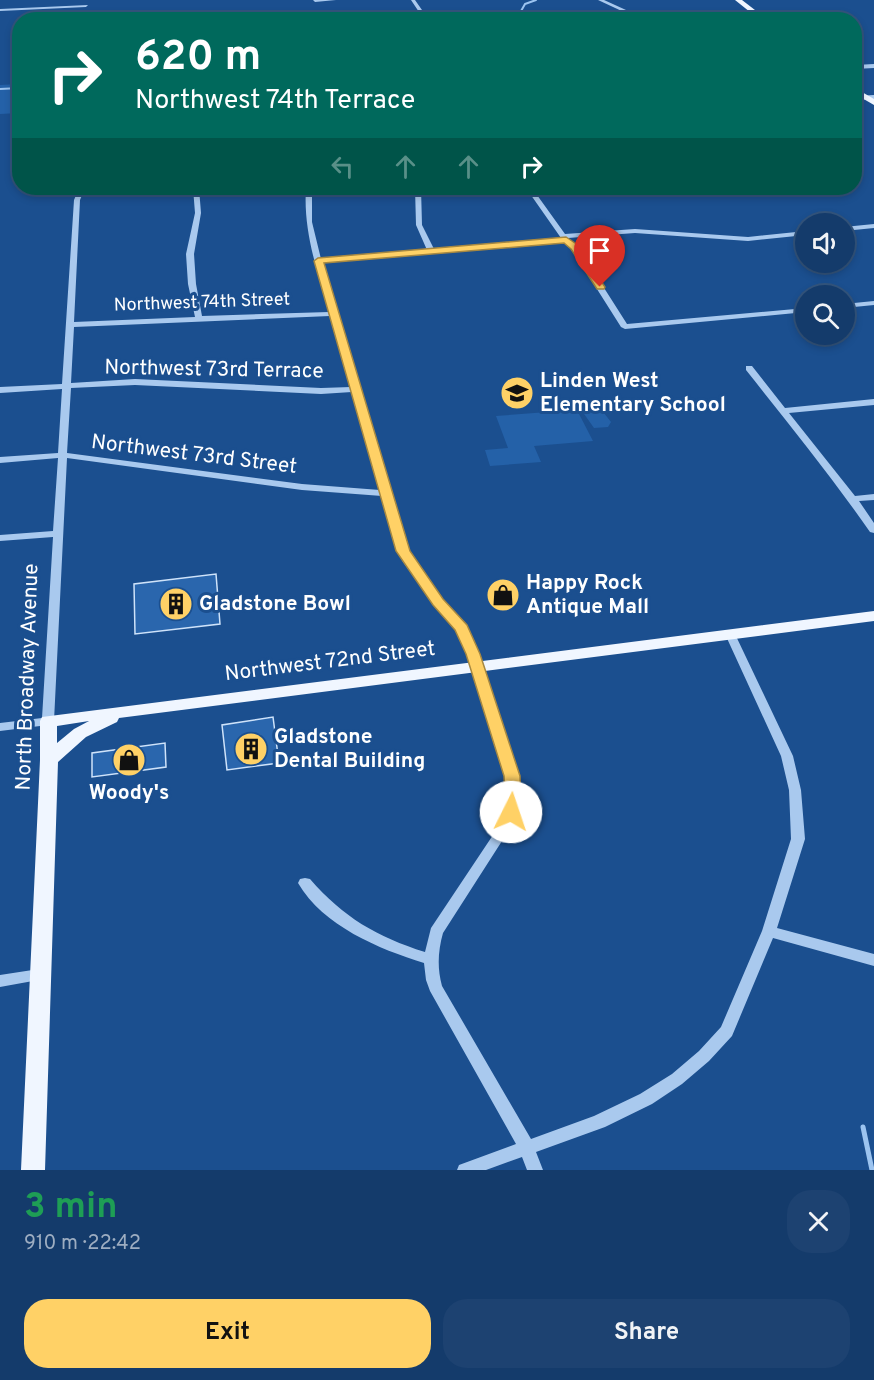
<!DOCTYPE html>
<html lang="en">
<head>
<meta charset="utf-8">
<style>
  body { margin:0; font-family:Overpass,sans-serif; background:#1d4271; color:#f1f3f6; height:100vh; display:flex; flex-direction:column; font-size:22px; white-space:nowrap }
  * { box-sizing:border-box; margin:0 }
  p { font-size:20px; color:#9dadc1 }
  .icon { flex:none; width:33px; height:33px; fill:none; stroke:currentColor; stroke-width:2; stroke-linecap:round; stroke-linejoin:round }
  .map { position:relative; height:1170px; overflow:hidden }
  .sheet { display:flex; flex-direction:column; background:#143b6b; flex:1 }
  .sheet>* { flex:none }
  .hud { position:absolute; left:12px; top:12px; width:850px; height:183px; border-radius:24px; box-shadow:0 3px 9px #0003,0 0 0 2px #33557e; background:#00695c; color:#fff; overflow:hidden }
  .tools { position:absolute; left:795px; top:213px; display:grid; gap:12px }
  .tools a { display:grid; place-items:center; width:60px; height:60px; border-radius:50%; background:#143b6b; box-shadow:0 3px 9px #0003,0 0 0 2px #33557e; font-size:30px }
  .pin { position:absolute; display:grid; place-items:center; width:51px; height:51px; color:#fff; margin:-62px -26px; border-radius:50% 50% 50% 0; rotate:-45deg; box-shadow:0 0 6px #0007 }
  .pin .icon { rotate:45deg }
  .me { position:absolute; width:66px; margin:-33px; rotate:4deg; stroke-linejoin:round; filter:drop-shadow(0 0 4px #0008) }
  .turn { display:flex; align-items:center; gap:21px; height:126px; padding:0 24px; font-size:27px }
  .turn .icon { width:78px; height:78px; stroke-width:2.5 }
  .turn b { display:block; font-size:42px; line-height:51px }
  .lanes { display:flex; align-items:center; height:57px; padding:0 24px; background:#0003; justify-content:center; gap:30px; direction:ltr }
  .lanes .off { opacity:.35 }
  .round { display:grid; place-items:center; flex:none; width:63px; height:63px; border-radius:24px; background:#1d4271 }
  .overview { display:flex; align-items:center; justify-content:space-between; height:102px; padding:0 24px }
  h1 { font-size:36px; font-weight:700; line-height:45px; color:#1e9e55 }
  .action { display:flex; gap:12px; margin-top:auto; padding:12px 24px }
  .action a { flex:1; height:69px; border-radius:24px; background:#ffd166; color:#111; font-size:24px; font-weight:700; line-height:69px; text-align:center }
  .action a+a { background:#1d4271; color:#f1f3f6 }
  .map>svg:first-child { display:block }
  .green { fill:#2461a8 }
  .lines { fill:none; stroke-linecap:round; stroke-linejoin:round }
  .stream-far1 { stroke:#9cc4f0; stroke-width:2 }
  .stream { stroke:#9cc4f0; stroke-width:5 }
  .building { fill:#2a66ad; stroke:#cfe3fa; stroke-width:1.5 }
  .minor { fill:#a9c9ee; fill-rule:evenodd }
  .major { fill:#f0f6ff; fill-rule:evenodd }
  .route { fill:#ffd166; stroke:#a68842; stroke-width:1.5 }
  .labels { text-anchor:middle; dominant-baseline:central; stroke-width:6; stroke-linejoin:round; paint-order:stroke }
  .far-street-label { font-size:18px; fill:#fff; stroke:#1b4f8f }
  .street-label { font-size:21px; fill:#fff; stroke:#1b4f8f }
  .poi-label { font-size:21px; font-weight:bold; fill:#fff; stroke:#1b4f8f; text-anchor:start }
</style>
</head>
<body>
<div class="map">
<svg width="874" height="1170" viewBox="0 0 874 1170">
  <rect width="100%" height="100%" fill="#1b4f8f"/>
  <!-- green -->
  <g class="green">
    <polygon points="19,84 19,113 0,114 0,85"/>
    <polygon points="600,408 611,422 608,427 594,428 582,411 578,412 593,441 534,446 541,462 490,466 485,450 508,448 496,416"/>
  </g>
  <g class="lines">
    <!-- stream-far1 -->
    <g class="stream-far1">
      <polyline points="516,20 525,4 536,0"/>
      <polyline points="0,89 20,88"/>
    </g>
    <!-- stream -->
    <polyline class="stream" points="863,1127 872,1170"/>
  </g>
  <!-- building -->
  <g class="building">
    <polygon points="216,574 220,624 135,634 134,584"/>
    <polygon points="273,717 279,763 227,770 222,725"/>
    <polygon points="165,743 166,767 92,777 92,753"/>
  </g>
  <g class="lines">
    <!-- minor -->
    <g class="minor">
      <polygon points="313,0 336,0 315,2"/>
      <polygon points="411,0 415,0 429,20 424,20 421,14 345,18 343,17 419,12"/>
      <polygon points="598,0 604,0 648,20 641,20"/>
      <polygon points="88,5 86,7 0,11 0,9"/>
      <polygon points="874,64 874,68 855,69 855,65"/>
      <polygon points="874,95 874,99 855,100 855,96"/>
      <path d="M79 188H85L80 200 74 322 195 317 188 284 186 254 195 213 193 188H199L201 213 194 254 196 284 202 316 329 312C317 271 303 230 306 188H312V222L321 259 427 250 416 225 415 188H421L422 225 434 249 561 238 526 188H532L565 234 635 229 748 237 806 231V235L748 241 635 233 568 238 578 247 627 324 806 308V312L625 329 621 327 571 248 564 242 322 263 408 551 413 562 442 600 458 615 474 640 518 776 519 798 511 827 443 933C438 951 437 968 442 986L531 1139 594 1116 640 1094 672 1074 699 1051 721 1027 762 931 791 839 789 790 781 756 725 634 726 632H734L735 634 793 756 801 790 805 839 777 928 874 954V966L773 938 732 1036 709 1061 682 1084 652 1104 605 1127 536 1152 543 1170H527L522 1157 486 1170H457L459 1165 516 1144 430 991 426 980 424 963C379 949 323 926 298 883L300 879 305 878 310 879C343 917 377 937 425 952L431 928 499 826 507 798 506 776 462 640 450 619 434 604 403 562 398 551 382 496 302 490 67 458 54 721 52 724 48 725 0 731V723L42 718 53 537 0 541V535L53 531 58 458 0 463V457L58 453 62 389 0 393V387L62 384 74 200ZM330 316 351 387 321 388 135 379 71 383 74 327ZM135 385 321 394 352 392 380 490 302 484 67 453 71 388Z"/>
      <polygon points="874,224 874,228 844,231 844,227"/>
      <polygon points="874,301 874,305 844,308 844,304"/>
      <path d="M746 366H752L785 408 874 399V405L789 413 855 496 874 494V500L859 501 874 523V533L870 532C831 476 788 423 746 370Z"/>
      <polygon points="39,969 44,971 46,975 44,979 0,987 0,975"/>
    </g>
    <!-- major -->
    <g class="major">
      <polygon points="735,0 742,0 768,20 760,20"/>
      <polygon points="855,88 874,99 874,105 855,94"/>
      <path d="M874 611V621L119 718 117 722 86 737 58 762 45 1170H21L40 760V721L42 717ZM89 721 74 729 57 743V726Z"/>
    </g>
  </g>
  <!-- route -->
  <polygon class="route" points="566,237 578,245 605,287 604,289 597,289 571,249 564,243 324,263 410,551 443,599 467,625 480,654 520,776 521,798 516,817 505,817 502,812 505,798 504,776 466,654 455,630 433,605 396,551 314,261 318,258"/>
  <!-- icons -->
  <defs>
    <g id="school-disc" transform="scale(1.725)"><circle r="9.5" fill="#ffd166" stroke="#1b4f8f"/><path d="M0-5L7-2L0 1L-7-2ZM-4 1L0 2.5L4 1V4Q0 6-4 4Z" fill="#111"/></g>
    <g id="shop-disc" transform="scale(1.725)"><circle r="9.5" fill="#ffd166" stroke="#1b4f8f"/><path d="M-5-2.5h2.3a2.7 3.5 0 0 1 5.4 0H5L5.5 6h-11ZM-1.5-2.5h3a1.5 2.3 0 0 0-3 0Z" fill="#111"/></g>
    <g id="building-disc" transform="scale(1.725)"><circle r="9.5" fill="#ffd166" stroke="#1b4f8f"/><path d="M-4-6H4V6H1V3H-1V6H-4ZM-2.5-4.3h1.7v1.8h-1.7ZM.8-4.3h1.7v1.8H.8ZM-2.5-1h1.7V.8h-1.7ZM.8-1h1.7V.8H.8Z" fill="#111"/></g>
  </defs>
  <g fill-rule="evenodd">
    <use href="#school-disc" x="517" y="393"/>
    <use href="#shop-disc" x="503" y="595"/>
    <use href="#building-disc" x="176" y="604"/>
    <use href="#building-disc" x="251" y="749"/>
    <use href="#shop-disc" x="129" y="760"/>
  </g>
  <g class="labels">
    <!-- far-street labels -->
    <g class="far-street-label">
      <text transform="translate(202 303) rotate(-2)">Northwest 74th Street</text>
    </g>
    <!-- street labels -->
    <g class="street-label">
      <text transform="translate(214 370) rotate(1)">Northwest 73rd Terrace</text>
      <text transform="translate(194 455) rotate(7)">Northwest 73rd Street</text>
      <text transform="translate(330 662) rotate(-7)">Northwest 72nd Street</text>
      <text transform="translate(28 677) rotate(-88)">North Broadway Avenue</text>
    </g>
    <!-- poi labels -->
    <g class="poi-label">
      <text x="540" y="381">Linden West<tspan x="540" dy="24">Elementary School</tspan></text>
      <text x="526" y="583">Happy Rock<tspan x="526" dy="24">Antique Mall</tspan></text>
      <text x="199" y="604">Gladstone Bowl</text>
      <text x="274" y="737">Gladstone<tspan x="274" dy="24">Dental Building</tspan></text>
      <text x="129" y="793" text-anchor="middle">Woody's</text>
    </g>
  </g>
</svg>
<div class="tools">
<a><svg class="icon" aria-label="sound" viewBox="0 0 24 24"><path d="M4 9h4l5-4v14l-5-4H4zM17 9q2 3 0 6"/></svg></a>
<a><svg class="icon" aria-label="search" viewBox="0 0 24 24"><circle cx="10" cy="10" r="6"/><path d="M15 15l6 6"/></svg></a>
</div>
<div class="pin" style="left:600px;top:287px;background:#d93025"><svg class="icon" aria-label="arrive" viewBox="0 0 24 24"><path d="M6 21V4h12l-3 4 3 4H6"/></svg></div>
<svg class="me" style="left:511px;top:812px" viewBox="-20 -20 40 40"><circle r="19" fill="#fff"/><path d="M0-13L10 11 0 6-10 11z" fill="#ffd166"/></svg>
<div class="hud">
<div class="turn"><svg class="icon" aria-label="right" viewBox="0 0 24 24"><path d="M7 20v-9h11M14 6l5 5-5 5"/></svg><div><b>620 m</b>Northwest 74th Terrace</div></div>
<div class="lanes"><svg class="icon off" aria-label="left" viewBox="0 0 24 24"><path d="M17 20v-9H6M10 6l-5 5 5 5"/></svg><svg class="icon off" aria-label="ahead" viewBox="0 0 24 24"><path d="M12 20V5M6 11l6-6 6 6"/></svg><svg class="icon off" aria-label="ahead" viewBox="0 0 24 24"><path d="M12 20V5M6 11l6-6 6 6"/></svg><svg class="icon" aria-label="right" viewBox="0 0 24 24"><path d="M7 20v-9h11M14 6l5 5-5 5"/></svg></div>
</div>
</div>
<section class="sheet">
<div class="overview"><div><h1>3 min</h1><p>910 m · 22:42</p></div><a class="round"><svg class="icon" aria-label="close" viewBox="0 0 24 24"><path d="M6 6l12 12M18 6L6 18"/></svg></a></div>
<div class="action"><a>Exit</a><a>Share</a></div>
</section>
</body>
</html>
